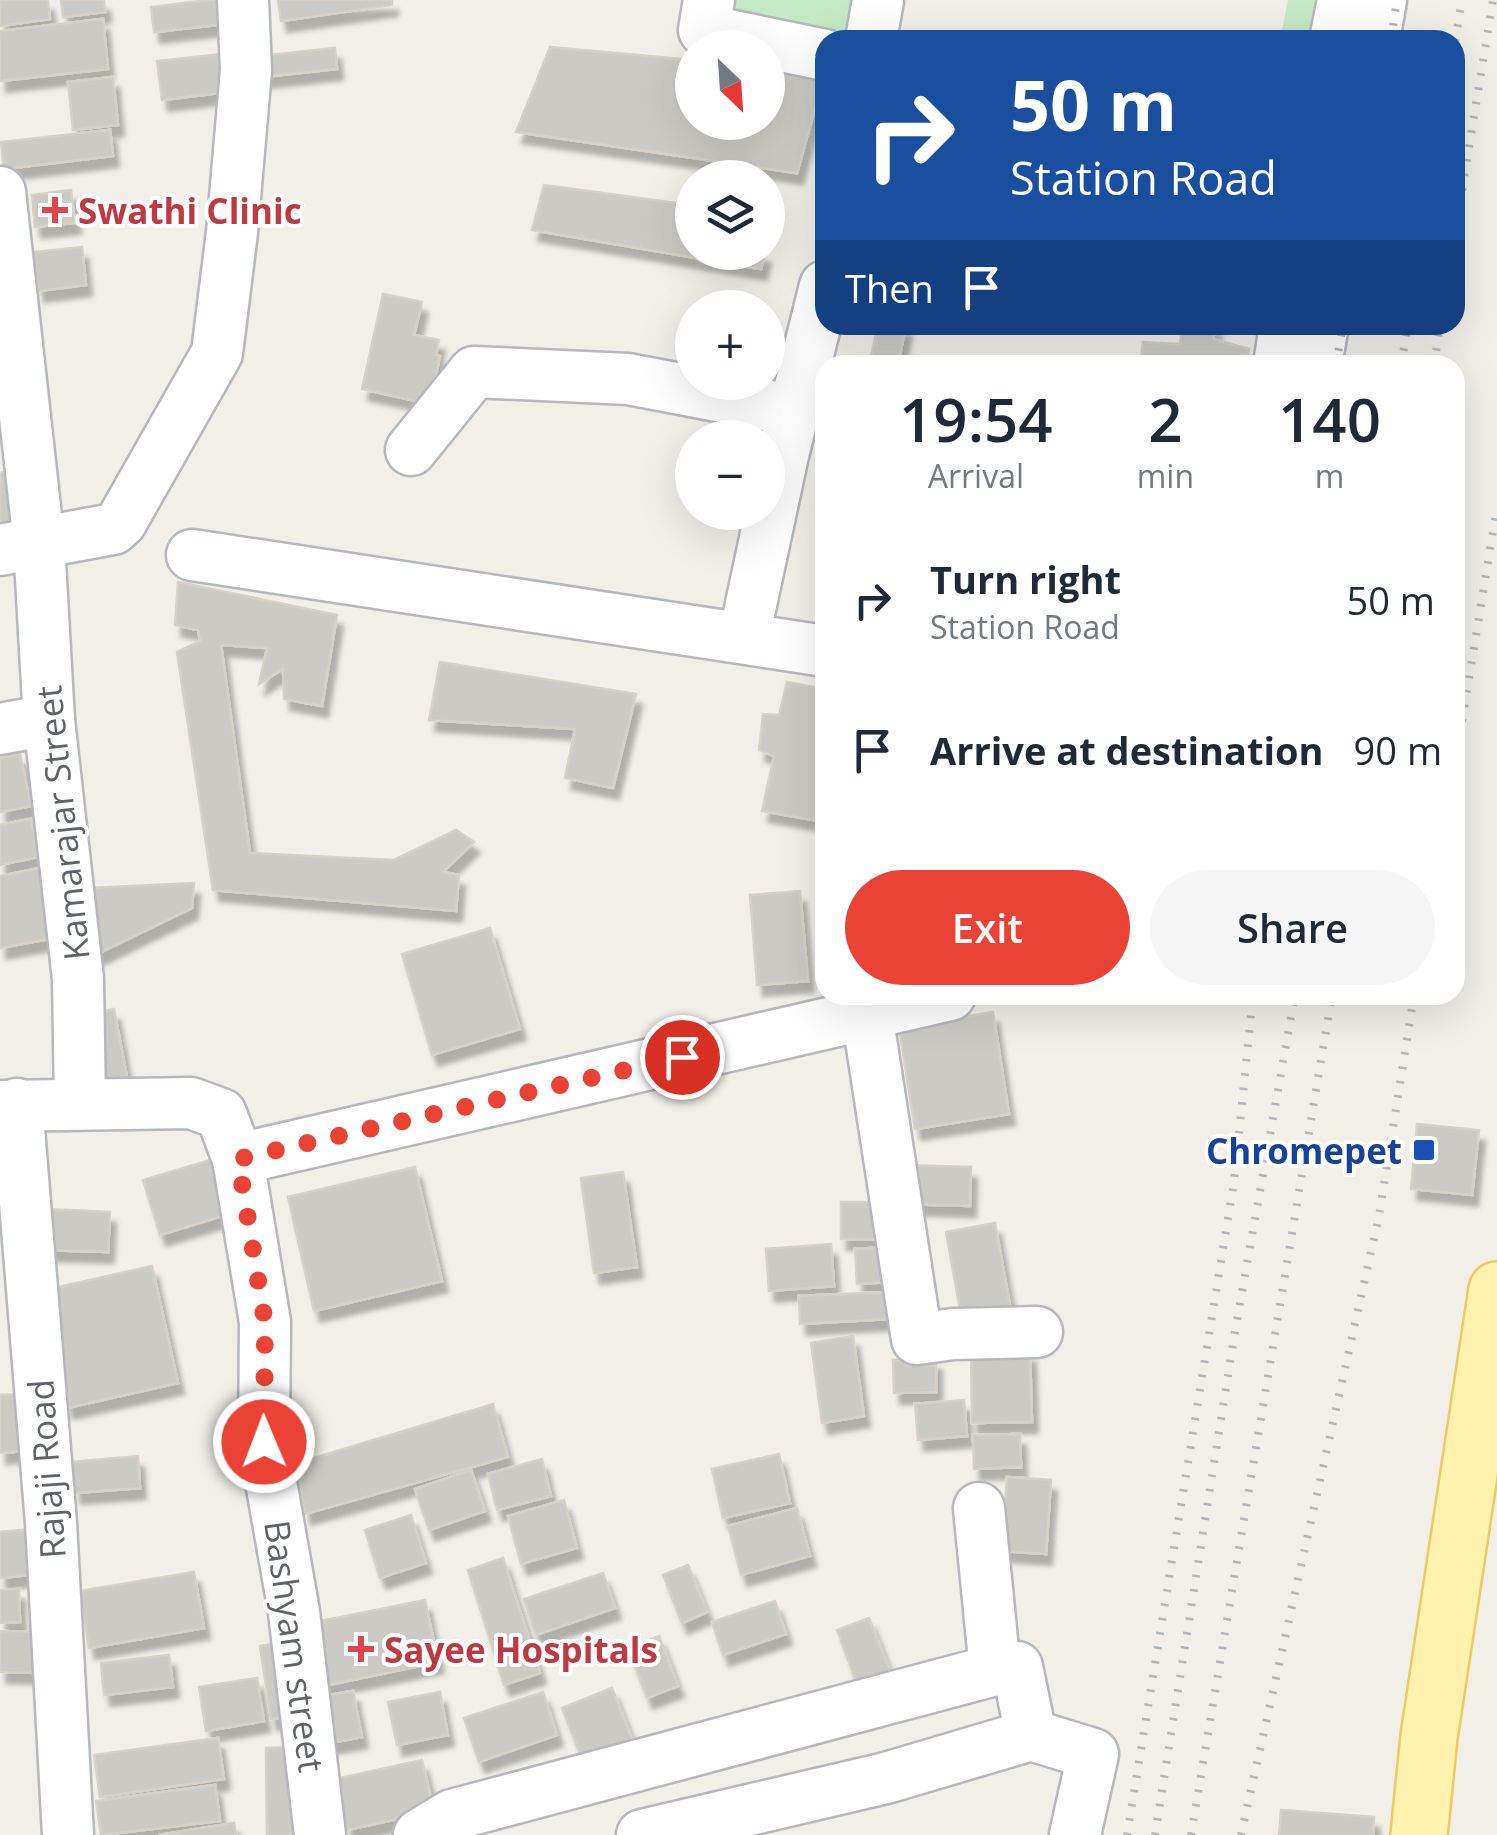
<!DOCTYPE html>
<html lang="en">
<head>
<meta charset="utf-8">
<style>
  body { margin:0; font-family:"Open Sans",sans-serif; background:#f6f6f7; color:#1f2937; height:100vh; display:flex; flex-direction:column; font-size:38px; white-space:nowrap }
  * { box-sizing:border-box; margin:0 }
  p { font-size:32px; color:#747a83 }
  .icon { flex:none; width:55px; height:55px; fill:none; stroke:currentColor; stroke-width:2; stroke-linecap:round; stroke-linejoin:round }
  .map { position:relative; flex:1; overflow:hidden }
  .details { position:absolute; left:815px; top:355px; width:650px; height:650px; display:flex; flex-direction:column; background:#fff; border-radius:30px; box-shadow:0 10px 40px #0002 }
  .details>* { flex:none }
  .banner { position:absolute; left:815px; top:30px; width:650px; height:305px; border-radius:30px; box-shadow:0 10px 40px #0002; background:#1a4fa0; color:#fff; overflow:hidden }
  .needle { width:65px; rotate:155deg }
  .controls { position:absolute; left:675px; top:30px; display:grid; gap:20px }
  .controls a { display:grid; place-items:center; width:110px; height:110px; border-radius:50%; background:#fff; box-shadow:0 10px 40px #0002; font-size:50px }
  .pin { position:absolute; display:grid; place-items:center; width:85px; height:85px; color:#fff; margin:-42px; border:5px solid #fff; border-radius:50%; box-shadow:0 2px 10px #0007 }
  .me { position:absolute; width:110px; margin:-55px; rotate:359deg; stroke-linejoin:round; filter:drop-shadow(0 0 8px #0008) }
  .turn { display:flex; align-items:center; gap:35px; height:210px; padding:0 30px; font-size:45px }
  .turn .icon { width:130px; height:130px; stroke-width:2.5 }
  .turn b { display:block; font-size:70px; line-height:85px }
  .then { display:flex; align-items:center; height:95px; padding:0 30px; background:#0003; gap:20px; font-size:38px }
  .eta { display:flex; justify-content:space-evenly; align-items:center; height:170px; text-align:center }
  .eta b { font-size:60px; font-weight:600; line-height:70px }
  .button { display:flex; gap:20px; margin-top:auto; padding:20px 30px }
  .button a { flex:1; height:115px; border-radius:60px; background:#ea4335; color:#fff; font-size:40px; font-weight:600; line-height:115px; text-align:center }
  .button a+a { background:#f6f6f7; color:#1f2937 }
  ul { padding:0; list-style:none }
  li { display:flex; align-items:center; gap:30px; height:150px; padding:0 30px }
  li div { flex:1 }
  li b { display:block; font-size:38px }
  li em { font-style:normal }
  .map>svg:first-child { display:block }
  .green { fill:#c5e8c5 }
  .building { fill:#cccac5; stroke:#d6d1c6; stroke-width:2.5; filter:url(#shadow) }
  .lines { fill:none; stroke-linecap:round; stroke-linejoin:round }
  .minor-casing { stroke:#b5b8bc; stroke-width:55 }
  .major-casing { stroke:#f2c960; stroke-width:60 }
  .minor { stroke:#fff; stroke-width:50 }
  .major { stroke:#fff2af; stroke-width:55 }
  .rail { stroke:#b6b7b8; stroke-width:8; stroke-dasharray:2.5 12; stroke-linecap:butt }
  .route { stroke:#ea4335; stroke-width:18; stroke-dasharray:0 32.4 }
  .health-dot { fill:#e0444e; stroke:#fff; stroke-width:4 }
  .transit-dot { fill:#1a4fb4; stroke:#fff; stroke-width:4 }
  .labels { text-anchor:middle; dominant-baseline:central; stroke-width:8; stroke-linejoin:round; paint-order:stroke }
  .health-label { font-size:35px; font-weight:bold; fill:#be3a42; stroke:#fff; text-anchor:start }
  .street-label { font-size:35px; fill:#5f6368; stroke:#fff }
  .transit-label { font-size:35px; font-weight:bold; fill:#164399; stroke:#fff; text-anchor:end }
</style>
</head>
<body>
<div class="map">
<svg width="1497" height="1835" viewBox="0 0 1497 1835">
  <defs>
    <filter id="shadow"><feDropShadow dx="6" dy="11" stdDeviation="2.5" flood-color="#0004"/></filter>
  </defs>
  <rect width="100%" height="100%" fill="#f1efe8"/>
  <!-- green -->
  <g class="green">
    <polygon points="728,0 852,0 847,37 727,7"/>
    <polygon points="1288,0 1327,0 1319,40 1280,40"/>
  </g>
  <!-- building -->
  <g class="building">
    <polygon points="0,0 48,0 50,19 0,26"/>
    <polygon points="61,0 104,0 105,12 63,17"/>
    <polygon points="208,0 232,0 235,23 154,32 151,7"/>
    <polygon points="278,0 392,0 392,5 281,21"/>
    <polygon points="103,19 108,69 0,81 0,31"/>
    <polygon points="550,47 692,60 692,122 768,122 768,67 825,72 797,173 516,132"/>
    <polygon points="335,48 337,69 253,78 251,57"/>
    <polygon points="232,53 236,91 162,100 157,61"/>
    <polygon points="113,77 118,125 73,130 68,82"/>
    <polygon points="110,130 113,156 4,169 1,142"/>
    <polygon points="544,185 692,205 692,252 765,252 761,269 532,230"/>
    <polygon points="71,190 75,223 35,227 32,195"/>
    <polygon points="82,247 86,285 38,291 33,252"/>
    <polygon points="383,294 422,302 414,335 439,340 436,355 440,356 430,404 362,389"/>
    <polygon points="878,325 906,325 898,365 869,365"/>
    <polygon points="1182,325 1216,325 1213,339 1249,349 1247,365 1140,365 1143,342 1180,344"/>
    <polygon points="19,470 25,527 0,530 0,473"/>
    <polygon points="178,582 337,615 322,706 284,699 283,669 259,684 267,648 221,645 250,853 394,860 456,830 474,842 443,872 459,875 456,911 213,890 177,652 200,641 198,630 175,625"/>
    <polygon points="440,662 636,694 613,788 565,778 575,729 429,720"/>
    <polygon points="787,682 825,689 825,822 762,811 774,756 759,750 763,714 779,715"/>
    <polygon points="20,754 31,806 0,812 0,758"/>
    <polygon points="31,819 38,857 0,865 0,825"/>
    <polygon points="46,867 60,937 0,948 0,876"/>
    <polygon points="194,883 192,908 93,956 90,888"/>
    <polygon points="800,891 808,981 757,985 750,895"/>
    <polygon points="490,928 520,1029 432,1055 402,954"/>
    <polygon points="114,1009 128,1083 98,1089 84,1015"/>
    <polygon points="993,1012 1009,1114 915,1129 899,1028"/>
    <polygon points="1417,1124 1479,1130 1472,1195 1411,1189"/>
    <polygon points="220,1157 236,1212 160,1235 143,1180"/>
    <polygon points="902,1165 971,1167 970,1206 901,1204"/>
    <polygon points="415,1167 442,1281 314,1311 288,1197"/>
    <polygon points="623,1172 637,1267 594,1273 581,1178"/>
    <polygon points="841,1202 887,1202 887,1240 841,1239"/>
    <polygon points="45,1209 110,1212 108,1252 43,1250"/>
    <polygon points="995,1223 1011,1311 962,1320 946,1232"/>
    <polygon points="831,1244 834,1286 769,1291 766,1249"/>
    <polygon points="888,1247 890,1282 857,1284 855,1249"/>
    <polygon points="152,1266 178,1383 67,1408 41,1291"/>
    <polygon points="886,1292 888,1319 800,1324 799,1296"/>
    <polygon points="853,1336 864,1416 822,1423 811,1343"/>
    <polygon points="1030,1351 1032,1422 972,1423 971,1353"/>
    <polygon points="936,1359 936,1392 894,1393 893,1360"/>
    <polygon points="21,1394 24,1451 0,1453 0,1395"/>
    <polygon points="964,1400 967,1436 918,1440 915,1404"/>
    <polygon points="493,1404 508,1457 305,1514 297,1463"/>
    <polygon points="1020,1434 1021,1467 974,1469 973,1435"/>
    <polygon points="779,1454 790,1503 723,1518 712,1469"/>
    <polygon points="138,1456 140,1488 75,1493 72,1462"/>
    <polygon points="542,1459 551,1496 497,1510 488,1474"/>
    <polygon points="471,1470 485,1511 429,1530 415,1489"/>
    <polygon points="1007,1477 1051,1480 1046,1554 1002,1551"/>
    <polygon points="564,1500 577,1548 521,1564 508,1516"/>
    <polygon points="797,1508 810,1556 741,1575 728,1526"/>
    <polygon points="411,1515 426,1563 380,1578 365,1530"/>
    <polygon points="44,1528 48,1573 0,1578 0,1532"/>
    <polygon points="503,1558 540,1673 504,1685 468,1570"/>
    <polygon points="688,1565 707,1612 682,1623 663,1575"/>
    <polygon points="194,1572 204,1628 89,1648 80,1591"/>
    <polygon points="603,1573 615,1608 536,1635 524,1599"/>
    <polygon points="19,1589 20,1622 0,1623 0,1590"/>
    <polygon points="425,1600 438,1662 319,1687 306,1624"/>
    <polygon points="775,1601 786,1634 723,1655 712,1622"/>
    <polygon points="869,1618 893,1679 860,1692 837,1630"/>
    <polygon points="0,1631 41,1632 39,1673 0,1672"/>
    <polygon points="659,1636 678,1686 647,1698 628,1648"/>
    <polygon points="284,1642 296,1715 271,1719 260,1646"/>
    <polygon points="169,1655 173,1687 104,1695 101,1663"/>
    <polygon points="257,1678 264,1721 206,1731 199,1687"/>
    <polygon points="612,1688 634,1744 584,1764 562,1708"/>
    <polygon points="353,1691 362,1737 325,1744 317,1697"/>
    <polygon points="440,1692 448,1735 397,1745 388,1702"/>
    <polygon points="543,1692 557,1735 479,1762 464,1718"/>
    <polygon points="218,1738 224,1779 100,1797 94,1755"/>
    <polygon points="302,1747 304,1835 267,1835 266,1748"/>
    <polygon points="422,1760 434,1811 347,1830 336,1779"/>
    <polygon points="215,1785 220,1821 101,1835 96,1801"/>
    <polygon points="1281,1810 1374,1817 1373,1835 1279,1835"/>
    <polygon points="234,1823 236,1835 159,1835"/>
  </g>
  <g class="lines">
    <!-- minor casing -->
    <g class="minor-casing">
      <g id="minor">
        <polyline points="709,0 704,30 825,55"/>
        <polyline points="871,40 878,0"/>
        <polyline points="1335,40 1343,0"/>
        <polyline points="1374,40 1381,0"/>
        <polyline points="0,192 39,543 49,720 78,979 80,1103"/>
        <polyline points="1279,365 1285,325"/>
        <polyline points="1316,365 1323,325"/>
        <polyline points="411,450 474,372 628,379 796,411"/>
        <polyline points="0,550 113,529 121,522 217,353 232,232 246,70 243,0"/>
        <polyline points="192,555 825,651"/>
        <polyline points="744,637 783,455 825,286"/>
        <polyline points="0,729 49,720"/>
        <polyline points="867,1014 917,1339 953,1334 1037,1332"/>
        <polyline points="17,1104 51,1523 68,1835"/>
        <polyline points="0,1106 191,1103 221,1114 238,1159 950,995"/>
        <polyline points="238,1159 265,1322 264,1442 294,1612 320,1835"/>
        <polyline points="979,1508 995,1670"/>
        <polyline points="1031,1735 1093,1754 1075,1835"/>
        <polyline points="419,1835 452,1815 995,1670 1017,1667 1031,1735 886,1778 642,1835"/>
      </g>
    </g>
    <!-- major casing -->
    <g class="major-casing">
      <polyline id="major" points="1419,1835 1429,1737 1497,1290"/>
    </g>
    <!-- minor -->
    <use href="#minor" class="minor"/>
    <!-- major -->
    <use href="#major" class="major"/>
    <!-- rail -->
    <g class="rail">
      <polyline points="1391,40 1397,0"/>
      <polyline points="1455,41 1462,0"/>
      <polyline points="1455,233 1493,0"/>
      <polyline points="1336,365 1343,325"/>
      <polyline points="1401,365 1408,325"/>
      <polyline points="1434,365 1440,325"/>
      <polyline points="1455,764 1497,507"/>
      <polyline points="1127,1835 1234,1182 1253,995"/>
      <polyline points="1155,1835 1235,1331 1295,995"/>
      <polyline points="1191,1835 1332,995"/>
      <polyline points="1241,1835 1379,1216 1414,995"/>
    </g>
  </g>
  <g class="lines">
    <!-- route -->
    <polyline class="route" points="264,1442 265,1322 238,1159 682,1057"/>
  </g>
  <!-- markers -->
  <g class="health-dot">
    <path d="M50 195h10v10h10v10h-10v10h-10v-10h-10v-10h10z"/>
    <path d="M356 1634h10v10h10v10h-10v10h-10v-10h-10v-10h10z"/>
  </g>
  <rect class="transit-dot" x="1412" y="1138" width="24" height="24" rx="5"/>
  <g class="labels">
    <!-- health labels -->
    <g class="health-label">
      <text x="78" y="210">Swathi Clinic</text>
      <text x="384" y="1649">Sayee Hospitals</text>
    </g>
    <!-- street labels -->
    <g class="street-label">
      <text transform="translate(62 823) rotate(-96)">Kamarajar Street</text>
      <text transform="translate(46 1469) rotate(-94)">Rajaji Road</text>
      <text transform="translate(295 1646) rotate(82)">Bashyam street</text>
    </g>
    <!-- transit labels -->
    <g class="transit-label">
      <text x="1402" y="1150">Chromepet</text>
    </g>
  </g>
</svg>
<div class="controls">
<a><svg class="needle" viewBox="-14 -14 28 28"><path d="M0-13l5 13h-10z" fill="#e53935"/><path d="M0 13l5-13h-10z" fill="#747a83"/></svg></a>
<a><svg class="icon" aria-label="layers" viewBox="0 0 24 24"><path d="M12 4l9 5-9 5-9-5zM3 14l9 5 9-5"/></svg></a>
<a>+</a>
<a>−</a>
</div>
<div class="pin" style="left:682px;top:1057px;background:#d93025"><svg class="icon" aria-label="arrive" viewBox="0 0 24 24"><path d="M6 21V4h12l-3 4 3 4H6"/></svg></div>
<svg class="me" style="left:264px;top:1442px" viewBox="-20 -20 40 40"><circle r="17" fill="#ea4335" stroke="#fff" stroke-width="3"/><path d="M0-11L8 9 0 5-8 9z" fill="#fff"/></svg>
<div class="banner">
<div class="turn"><svg class="icon" aria-label="right" viewBox="0 0 24 24"><path d="M7 20v-9h11M14 6l5 5-5 5"/></svg><div><b>50 m</b>Station Road</div></div>
<div class="then">Then<svg class="icon" aria-label="arrive" viewBox="0 0 24 24"><path d="M6 21V4h12l-3 4 3 4H6"/></svg></div>
</div>
<section class="details">
<div class="eta">
<div><b>19:54</b><p>Arrival</p></div>
<div><b>2</b><p>min</p></div>
<div><b>140</b><p>m</p></div>
</div>
<ul>
<li><svg class="icon" aria-label="right" viewBox="0 0 24 24"><path d="M7 20v-9h11M14 6l5 5-5 5"/></svg><div><b>Turn right</b><p>Station Road</p></div><em>50 m</em></li>
<li><svg class="icon" aria-label="arrive" viewBox="0 0 24 24"><path d="M6 21V4h12l-3 4 3 4H6"/></svg><div><b>Arrive at destination</b></div><em>90 m</em></li>
</ul>
<div class="button"><a>Exit</a><a>Share</a></div>
</section>
</div>
</body>
</html>
